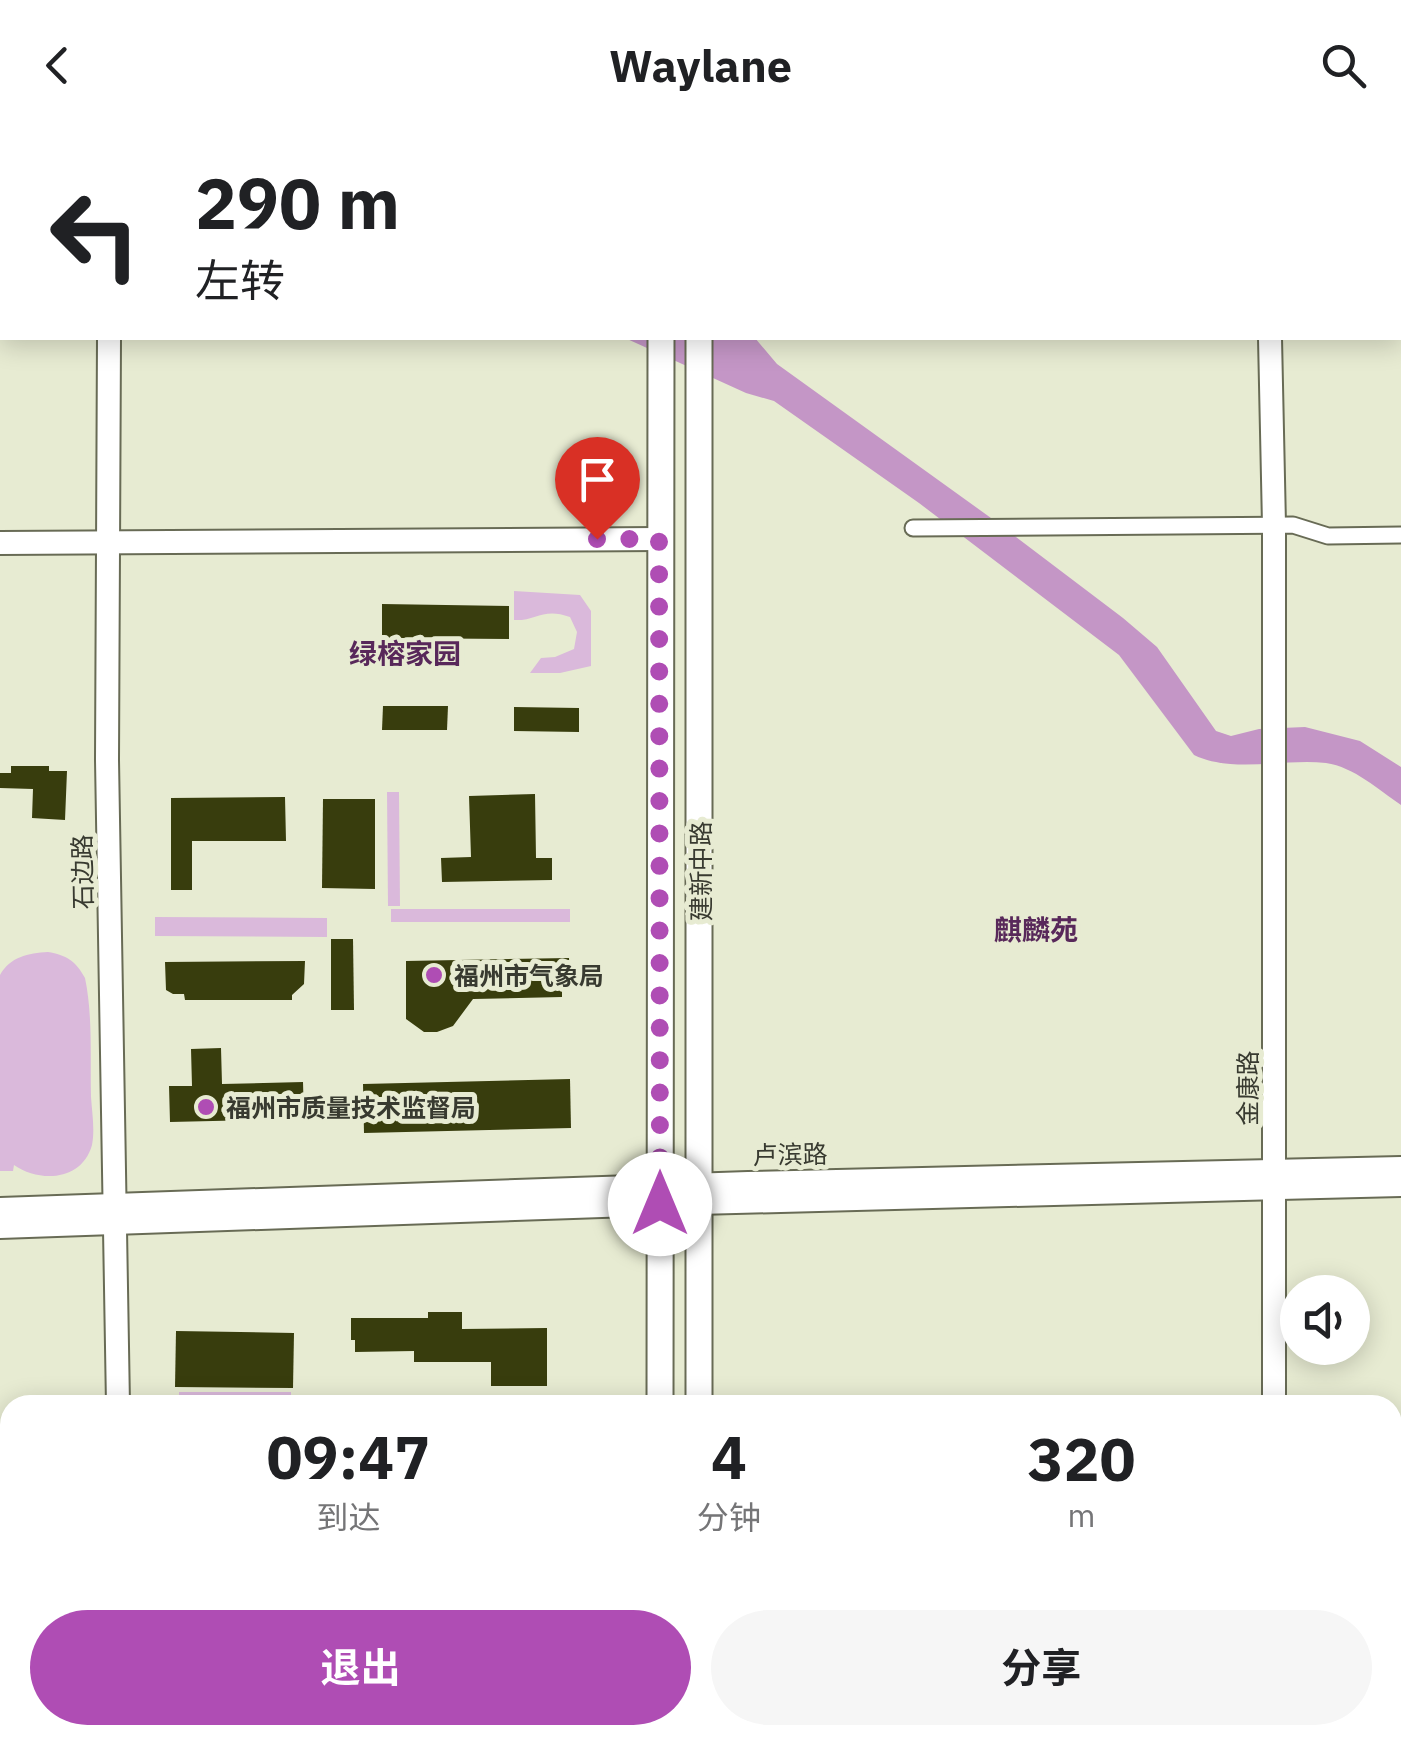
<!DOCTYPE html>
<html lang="zh">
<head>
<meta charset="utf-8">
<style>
  body { margin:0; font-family:"IBM Plex Sans","Noto Sans SC",sans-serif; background:#f6f6f6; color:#202124; height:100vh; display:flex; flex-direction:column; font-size:38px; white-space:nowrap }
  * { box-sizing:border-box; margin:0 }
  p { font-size:32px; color:#757577 }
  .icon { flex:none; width:55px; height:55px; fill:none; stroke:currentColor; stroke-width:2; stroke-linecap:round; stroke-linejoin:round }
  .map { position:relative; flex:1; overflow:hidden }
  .sheet { position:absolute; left:0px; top:1265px; width:1402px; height:350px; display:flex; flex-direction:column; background:#fff; border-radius:30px 30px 0 0; box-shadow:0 5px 25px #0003 }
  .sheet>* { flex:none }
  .banner { position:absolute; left:0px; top:0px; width:1402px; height:210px; box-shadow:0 5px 25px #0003; background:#fff; color:#202124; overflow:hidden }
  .controls { position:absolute; left:1280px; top:1145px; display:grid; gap:20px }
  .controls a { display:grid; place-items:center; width:90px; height:90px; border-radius:50%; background:#fff; box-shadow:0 5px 25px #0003; font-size:50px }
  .pin { position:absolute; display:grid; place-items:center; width:85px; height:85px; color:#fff; margin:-102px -42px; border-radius:50% 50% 50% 0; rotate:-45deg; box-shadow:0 0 10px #0007 }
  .pin .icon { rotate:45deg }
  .me { position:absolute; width:110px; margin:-55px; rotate:0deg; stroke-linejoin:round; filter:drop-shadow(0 0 8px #0008) }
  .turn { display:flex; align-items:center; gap:35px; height:210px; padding:0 30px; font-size:45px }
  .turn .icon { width:130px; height:130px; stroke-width:2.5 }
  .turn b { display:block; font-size:70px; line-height:85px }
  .eta { display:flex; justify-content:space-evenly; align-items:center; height:170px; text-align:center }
  .eta b { font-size:60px; font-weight:700; line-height:70px }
  .cta { display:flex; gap:20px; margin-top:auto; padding:20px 30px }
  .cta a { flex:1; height:115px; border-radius:60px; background:#af4db4; color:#fff; font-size:40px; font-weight:700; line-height:115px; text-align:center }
  .cta a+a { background:#f6f6f6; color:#202124 }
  header { display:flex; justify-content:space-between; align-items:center; height:130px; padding:0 30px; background:#fff; font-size:45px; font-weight:700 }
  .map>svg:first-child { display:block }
  .green { fill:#dab9db }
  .water { fill:#c496c6 }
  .building { fill:#383d0d }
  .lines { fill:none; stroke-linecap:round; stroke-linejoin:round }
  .street-casing { stroke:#686b55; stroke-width:19 }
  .secondary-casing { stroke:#686b55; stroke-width:26 }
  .primary-casing { stroke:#686b55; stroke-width:29 }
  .street { stroke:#fff; stroke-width:15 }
  .secondary { stroke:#fff; stroke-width:22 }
  .primary { stroke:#fff; stroke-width:25 }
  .route { stroke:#af4db4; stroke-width:18; stroke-dasharray:0 32.4 }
  .poi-dot { fill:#af4db4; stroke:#e7ebd2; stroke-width:4 }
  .labels { text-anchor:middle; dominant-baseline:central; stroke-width:10; stroke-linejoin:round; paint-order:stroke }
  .street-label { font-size:25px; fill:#383a30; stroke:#e7ebd2 }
  .poi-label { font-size:25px; font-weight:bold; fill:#383a30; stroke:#e7ebd2; text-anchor:start }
  .neighbourhood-label { font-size:28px; font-weight:bold; fill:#58285a; stroke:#e7ebd2 }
</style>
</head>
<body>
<header><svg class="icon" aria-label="back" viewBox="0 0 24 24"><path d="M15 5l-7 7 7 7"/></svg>Waylane<svg class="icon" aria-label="search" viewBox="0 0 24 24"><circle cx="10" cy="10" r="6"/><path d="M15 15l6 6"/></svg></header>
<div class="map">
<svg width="1401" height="1615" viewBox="0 0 1401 1615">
  <rect width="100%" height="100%" fill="#e7ebd2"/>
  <!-- green -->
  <g class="green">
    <path d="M514 461 580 465 591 481V536L560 543H530L541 528 555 527 574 519 577 502 570 487C543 477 537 491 514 490Z"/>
    <polygon points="387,662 399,662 400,776 388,776"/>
    <rect x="391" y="779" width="179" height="13"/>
    <polygon points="155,787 327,788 327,807 155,806"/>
    <path d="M48 822C66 825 76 831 85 848 93 886 90 929 91 967 92 982 95 1000 92 1015 82 1051 40 1053 14 1035L13 1041H0V845C10 827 28 823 48 822Z"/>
    <rect x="179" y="1262" width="112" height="13"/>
    <polygon points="1393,1429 1401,1430 1401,1615 1395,1615 1380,1605 1392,1605"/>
  </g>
  <!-- water -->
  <path class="water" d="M625 208H755L777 234 991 388 1123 488 1157 517 1216 601 1231 606 1259 599 1305 597 1360 611 1401 637V675C1379 660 1354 637 1326 633 1284 628 1234 644 1194 625L1119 525 919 373 774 271 746 263Z"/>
  <!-- building -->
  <g class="building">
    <polygon points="382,474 509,476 509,509 382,508"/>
    <polygon points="383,576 448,576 447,600 382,600"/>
    <polygon points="514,577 579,578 579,602 514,601"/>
    <polygon points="11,636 49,636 49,641 67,641 65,690 32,688 33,659 0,658 0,643 11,643"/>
    <polygon points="535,664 536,728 552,728 552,750 442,752 441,728 471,727 469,666"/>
    <polygon points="285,667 286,711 192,711 192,760 171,760 171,668"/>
    <polygon points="323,669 375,669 375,759 322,758"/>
    <polygon points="331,809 353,809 354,880 331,880"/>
    <polygon points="569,828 570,851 562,851 562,867 473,869 453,896 437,902 424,902 406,889 406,831"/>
    <polygon points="305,831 304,854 292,865 292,870 185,870 184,864 173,864 166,860 165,832"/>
    <polygon points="221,918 222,954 303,952 304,989 170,992 169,956 192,956 191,919"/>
    <polygon points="570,949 571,998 364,1003 363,954"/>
    <polygon points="428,1182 462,1182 462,1199 547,1198 547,1256 491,1256 491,1232 414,1232 414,1221 355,1222 355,1210 351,1210 351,1188 428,1188"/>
    <polygon points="176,1201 294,1203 293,1258 175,1257"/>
  </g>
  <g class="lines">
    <!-- street casing -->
    <g class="street-casing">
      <polyline id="street" points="913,398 1293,395 1328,406 1401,405"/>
    </g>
    <!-- secondary casing -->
    <g class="secondary-casing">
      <g id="secondary">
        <polyline points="111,0 111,2"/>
        <polyline points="1266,0 1266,2"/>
        <polyline points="109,208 107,630 118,1275"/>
        <polyline points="1270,208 1274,395 1274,1275"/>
        <polyline points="0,413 659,409"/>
        <polyline points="0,1079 748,1053 1401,1038"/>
        <polyline points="0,1097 660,1074 1401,1055"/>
        <polyline points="1392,1385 1401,1385"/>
        <polyline points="119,1605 119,1615"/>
        <polyline points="1270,1615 1270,1605"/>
      </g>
    </g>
    <!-- primary casing -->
    <g class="primary-casing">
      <g id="primary">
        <polyline points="661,0 661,2"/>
        <polyline points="698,0 698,2"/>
        <polyline points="660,1275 661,208"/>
        <polyline points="699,1275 699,208"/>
        <polyline points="661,1605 661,1615"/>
        <polyline points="700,1605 700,1615"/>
      </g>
    </g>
    <!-- street -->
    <use href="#street" class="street"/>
    <!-- secondary -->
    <use href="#secondary" class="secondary"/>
    <!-- primary -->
    <use href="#primary" class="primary"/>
  </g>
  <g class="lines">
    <!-- route -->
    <polyline class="route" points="597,409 659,409 660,1074"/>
  </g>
  <!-- markers -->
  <g class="poi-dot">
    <circle cx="434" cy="845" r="10"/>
    <circle cx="206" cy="977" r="10"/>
  </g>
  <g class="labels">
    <!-- street labels -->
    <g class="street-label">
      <text transform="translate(700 741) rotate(-90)">建新中路</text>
      <text transform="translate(82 742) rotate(-91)">石边路</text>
      <text transform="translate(1247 958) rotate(-90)">金康路</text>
      <text transform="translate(790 1024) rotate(-1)">卢滨路</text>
    </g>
    <!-- poi labels -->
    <g class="poi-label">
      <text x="454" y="845">福州市气象局</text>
      <text x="226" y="977">福州市质量技术监督局</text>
    </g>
    <!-- neighbourhood labels -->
    <g class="neighbourhood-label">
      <text x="405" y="523">绿榕家园</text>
      <text x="1036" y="799">麒麟苑</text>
    </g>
  </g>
</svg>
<div class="controls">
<a><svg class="icon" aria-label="sound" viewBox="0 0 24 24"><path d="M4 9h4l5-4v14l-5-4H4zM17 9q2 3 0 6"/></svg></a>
</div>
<div class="pin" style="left:597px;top:409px;background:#d93025"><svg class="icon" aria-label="arrive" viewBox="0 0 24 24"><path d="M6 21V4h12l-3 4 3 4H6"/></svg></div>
<svg class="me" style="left:660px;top:1074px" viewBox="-20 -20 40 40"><circle r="19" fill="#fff"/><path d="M0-13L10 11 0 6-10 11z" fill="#af4db4"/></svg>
<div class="banner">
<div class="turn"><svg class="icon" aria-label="left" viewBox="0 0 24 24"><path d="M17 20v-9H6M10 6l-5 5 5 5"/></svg><div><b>290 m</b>左转</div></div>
</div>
<section class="sheet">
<div class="eta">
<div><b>09:47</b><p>到达</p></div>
<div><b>4</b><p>分钟</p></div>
<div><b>320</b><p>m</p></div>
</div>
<div class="cta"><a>退出</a><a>分享</a></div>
</section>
</div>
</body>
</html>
